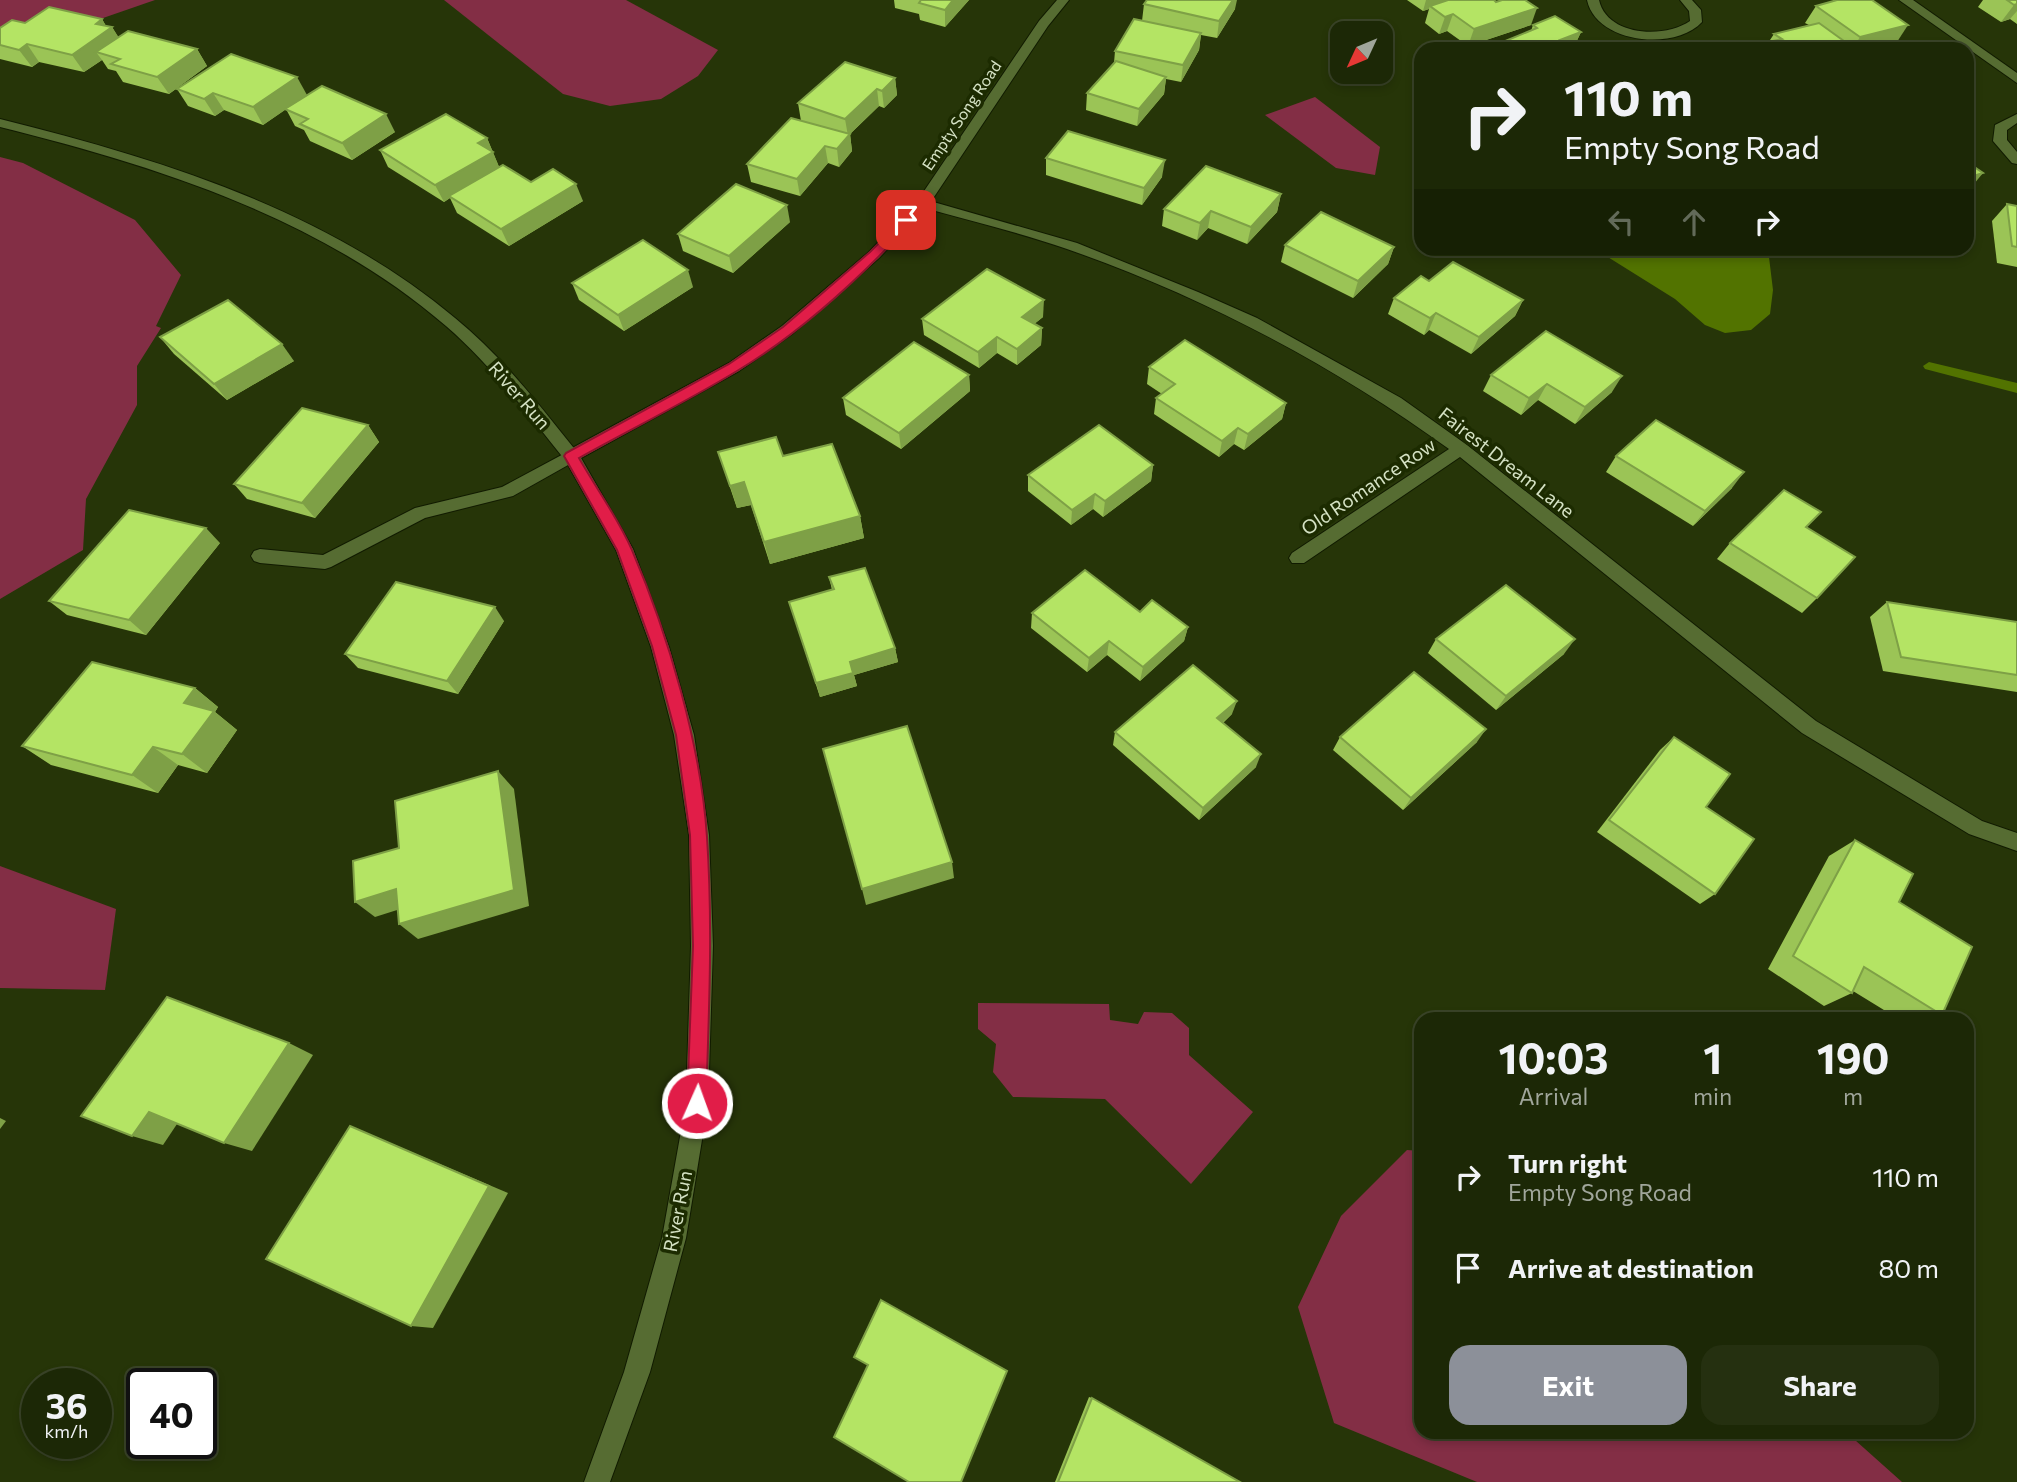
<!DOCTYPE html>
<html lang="en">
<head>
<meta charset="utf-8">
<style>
  body { margin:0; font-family:Commissioner,sans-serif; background:#253010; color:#f1f3f6; height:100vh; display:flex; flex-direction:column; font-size:26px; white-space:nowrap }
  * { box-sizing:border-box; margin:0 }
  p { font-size:23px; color:#a0a69b }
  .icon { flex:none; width:38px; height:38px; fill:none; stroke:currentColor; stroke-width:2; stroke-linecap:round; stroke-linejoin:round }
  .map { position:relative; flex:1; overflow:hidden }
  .panel { position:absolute; left:1414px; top:1012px; width:560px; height:427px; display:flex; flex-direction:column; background:#1c2806; border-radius:21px; box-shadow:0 4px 10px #0003,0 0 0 2px #3a4428 }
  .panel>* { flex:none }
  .banner { position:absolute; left:1414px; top:42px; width:560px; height:214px; border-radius:21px; box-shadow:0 4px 10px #0003,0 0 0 2px #3a4428; background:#1c2806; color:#f1f3f6; overflow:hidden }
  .needle { width:46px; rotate:226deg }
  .buttons { position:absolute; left:1330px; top:21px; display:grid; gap:14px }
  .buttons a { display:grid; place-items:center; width:63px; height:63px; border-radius:14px; background:#1c2806; box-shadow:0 4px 10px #0003,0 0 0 2px #3a4428; font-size:35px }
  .speed { position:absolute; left:21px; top:1368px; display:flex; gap:14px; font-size:35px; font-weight:700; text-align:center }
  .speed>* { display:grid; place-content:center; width:91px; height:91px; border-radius:50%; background:#1c2806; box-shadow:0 4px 10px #0003,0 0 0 2px #3a4428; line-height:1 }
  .speed small { font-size:18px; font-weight:400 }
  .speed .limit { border:4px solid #111; border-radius:10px; background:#fff; color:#111 }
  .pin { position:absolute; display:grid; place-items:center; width:60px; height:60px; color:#fff; margin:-30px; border-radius:14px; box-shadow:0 4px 10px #0006 }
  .me { position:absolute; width:77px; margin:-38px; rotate:2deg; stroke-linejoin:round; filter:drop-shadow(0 0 5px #0008) }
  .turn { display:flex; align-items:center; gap:24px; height:147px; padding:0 35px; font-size:32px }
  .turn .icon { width:91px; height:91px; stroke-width:2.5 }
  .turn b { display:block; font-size:49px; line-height:60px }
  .lanes { display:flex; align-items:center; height:66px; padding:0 35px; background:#0003; justify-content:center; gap:35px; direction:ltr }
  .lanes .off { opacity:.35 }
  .eta { display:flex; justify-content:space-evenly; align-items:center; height:119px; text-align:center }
  .eta b { font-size:42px; font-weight:700; line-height:49px }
  .cta { display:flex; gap:14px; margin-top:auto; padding:14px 35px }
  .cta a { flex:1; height:80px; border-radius:21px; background:#8c9099; color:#fff; font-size:28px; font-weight:700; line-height:80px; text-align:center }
  .cta a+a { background:#253010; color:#f1f3f6 }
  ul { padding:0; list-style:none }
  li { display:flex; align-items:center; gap:21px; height:91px; padding:0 35px }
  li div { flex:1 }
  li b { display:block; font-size:26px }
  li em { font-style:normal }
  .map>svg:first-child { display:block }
  .green { fill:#832e45 }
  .water { fill:#527300 }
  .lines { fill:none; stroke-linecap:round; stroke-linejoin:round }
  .stream { fill:#527300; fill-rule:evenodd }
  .service-casing { stroke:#111b00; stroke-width:2 }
  .minor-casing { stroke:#111b00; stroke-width:2 }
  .tertiary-casing { stroke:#111b00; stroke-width:2 }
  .service { fill:#566c32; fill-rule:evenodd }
  .minor { fill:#566c32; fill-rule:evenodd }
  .tertiary { fill:#566c32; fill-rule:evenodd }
  .wall { fill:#9bc456 }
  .shaded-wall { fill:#7ea046 }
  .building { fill:#b4e464; stroke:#7ea046; stroke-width:2 }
  .route { fill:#e11d48; stroke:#92132f; stroke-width:2 }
  .labels { text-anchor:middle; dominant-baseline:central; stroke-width:7; stroke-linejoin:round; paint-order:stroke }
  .far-street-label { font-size:16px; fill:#d5e2c4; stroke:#1c2b00 }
  .street-label { font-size:19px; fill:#d5e2c4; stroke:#1c2b00 }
</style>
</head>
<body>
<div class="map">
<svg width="2017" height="1482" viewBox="0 0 2017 1482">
  <rect width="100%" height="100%" fill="#263508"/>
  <!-- green -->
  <g class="green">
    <polygon points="0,0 155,0 28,44 0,44"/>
    <polygon points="444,0 626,0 718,50 698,76 661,99 610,106 563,94"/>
    <polygon points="1315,97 1380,147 1375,175 1336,168 1265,115"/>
    <polygon points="0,157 23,163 135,220 181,275 156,326 161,328 137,366 137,405 86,499 83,550 0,599"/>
    <polygon points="0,866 116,909 105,990 0,988"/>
    <polygon points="978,1003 1109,1004 1110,1020 1138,1024 1144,1012 1172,1013 1189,1028 1189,1055 1253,1112 1191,1184 1105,1099 1013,1097 993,1072 996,1044 978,1029"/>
    <polygon points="1407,1150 1421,1151 1421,1432 1846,1432 1902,1482 1477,1482 1334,1423 1298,1307 1341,1216"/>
  </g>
  <!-- water -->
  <polygon class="water" points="1595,249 1768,249 1773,290 1770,314 1751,330 1725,333 1705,325 1675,299"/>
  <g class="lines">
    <!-- stream -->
    <polygon class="stream" points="1929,362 2017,383 2017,393 1925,369 1923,366"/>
    <!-- service casing -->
    <g class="service-casing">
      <polygon id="service" points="571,450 577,452 579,456 577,460 513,496 425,518 331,567 325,569 260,563 254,561 251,556 254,551 260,549 323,555 415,508 502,487"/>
    </g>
    <!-- minor casing -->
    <g class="minor-casing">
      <g id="minor">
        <path d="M1587 0H1599C1607 36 1664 39 1690 21L1689 11 1680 0H1692L1701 10 1702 22C1674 52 1596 43 1587 0Z"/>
        <polygon points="1899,0 1913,0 2017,73 2017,83"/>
        <polygon points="2017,114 2017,123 2007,130 2007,140 2017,152 2017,164 2012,163 1993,141 1995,125"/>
        <path d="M0 119C161 159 326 210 455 318 502 356 539 405 577 452L579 456 577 460H565C528 414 491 365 446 326 321 218 157 166 0 127Z"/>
        <path d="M923 199 1077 243 1198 292 1257 318 1401 398 1467 445 1816 721 1982 821 2017 833V851L1969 834 1802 733 1460 457 1304 563H1292L1289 558 1292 553 1449 449C1333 365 1202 296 1067 249 1018 232 967 220 918 206L916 203Z"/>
      </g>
    </g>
    <!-- tertiary casing -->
    <g class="tertiary-casing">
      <polygon id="tertiary" points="1057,0 1069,0 1048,26 928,206 879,258 792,334 739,371 581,458 633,549 669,647 694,735 709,835 713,946 708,1103 686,1238 650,1372 610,1482 584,1482 624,1372 662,1238 686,1103 691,946 689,835 674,735 651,647 616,550 563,456 565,452 729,363 782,326 869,252 918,200 1039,21"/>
    </g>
    <!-- service -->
    <use href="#service" class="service"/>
    <!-- minor -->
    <use href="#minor" class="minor"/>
    <!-- tertiary -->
    <use href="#tertiary" class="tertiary"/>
  </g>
  <!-- wall -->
  <g class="wall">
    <polygon points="894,0 969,0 945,27 920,20 919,14 895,8"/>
    <polygon points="1407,0 1494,0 1531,25 1468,46 1447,31 1439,34 1425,23 1429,9 1423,11"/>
    <polygon points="1983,0 2017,0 2017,24 2010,19 2001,22 1978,7"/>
    <polygon points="1144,4 1235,9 1217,38 1201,35 1199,50 1181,82 1166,79 1164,94 1137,126 1086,110 1087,93 1114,63 1115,51 1142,21"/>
    <polygon points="1816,6 1897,42 1869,49 1764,49 1774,34 1809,25 1805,23"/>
    <polygon points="102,19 106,26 112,27 118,37 197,49 207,66 169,94 123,82 116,71 108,69 102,60 84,72 39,62 32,67 0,59 0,28 25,23"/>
    <polygon points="1533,25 1581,32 1573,49 1496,49 1498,44 1531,31"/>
    <polygon points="895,78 897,95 884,108 879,106 850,134 852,151 839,167 828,163 800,196 751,182 747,164 801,121 798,103"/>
    <polygon points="177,89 307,95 295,103 395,132 352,160 310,141 304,130 295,126 286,109 263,125 224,110 215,116 188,106"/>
    <polygon points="487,138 499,167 531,182 583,201 509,246 457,213 450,198 444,202 388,167 380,150"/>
    <polygon points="1046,158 1162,177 1142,205 1046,175"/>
    <polygon points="1281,194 1277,212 1247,244 1208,228 1197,240 1162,226 1164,209"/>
    <polygon points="2007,204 2017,206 2017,267 1997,263 1992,221"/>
    <polygon points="790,222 733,273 683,251 678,234"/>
    <polygon points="1285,245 1394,247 1388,264 1353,298 1281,262"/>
    <polygon points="1429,281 1523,300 1515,316 1471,354 1429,330 1424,335 1388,314 1394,298"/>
    <polygon points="572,283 693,287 624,331 579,300"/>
    <polygon points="1043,317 1034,324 1042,328 1041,345 1017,365 997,353 979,368 924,335 922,319"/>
    <polygon points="160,337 294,361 227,400 174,354"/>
    <polygon points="1149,367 1286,403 1282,419 1244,450 1234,444 1219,457 1154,414 1156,398 1162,394 1147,384"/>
    <polygon points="969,375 970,391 901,449 846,415 843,398"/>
    <polygon points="1491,375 1612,392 1575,424 1538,400 1521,415 1483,391"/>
    <polygon points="368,425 379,442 315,518 247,499 234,484"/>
    <polygon points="718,452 783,456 860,516 864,538 770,564 751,505 737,508"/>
    <polygon points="1616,456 1732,488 1693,526 1606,472"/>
    <polygon points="1153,465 1151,481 1103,517 1093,509 1071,525 1028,491 1028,475"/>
    <polygon points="1807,527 1817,598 1802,613 1717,559 1730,543"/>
    <polygon points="220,543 146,635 67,615 49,601"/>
    <polygon points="829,577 895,648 898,662 854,675 857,686 820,697 789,602 832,590"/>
    <polygon points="1887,602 2017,622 2017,692 1883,671 1870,617"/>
    <polygon points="1140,612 1188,627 1184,641 1140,681 1107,655 1087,672 1031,628 1032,613"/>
    <polygon points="504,621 458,694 358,668 345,654"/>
    <polygon points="1436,639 1564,654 1496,710 1428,653"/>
    <polygon points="195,688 218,707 215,712 237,730 207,773 178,765 158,793 51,765 22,746"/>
    <polygon points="1232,714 1223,723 1256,767 1199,820 1113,745 1115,732"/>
    <polygon points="1340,737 1477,742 1403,810 1333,750"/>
    <polygon points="1674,737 1706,807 1715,894 1700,904 1597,832 1660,750"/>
    <polygon points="1855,840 1899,902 1942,1015 1932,1018 1897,1018 1853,991 1852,993 1824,1006 1768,969 1829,856"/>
    <polygon points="1089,1397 1092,1398 1240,1482 1055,1482"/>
  </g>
  <!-- shaded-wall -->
  <g class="shaded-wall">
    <polygon points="953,0 969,0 945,27 945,10"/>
    <polygon points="1233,0 1237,0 1235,9 1217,38 1219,21"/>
    <polygon points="1426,0 1456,0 1430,6 1429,9 1423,11"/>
    <polygon points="2017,4 2017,11 2010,19 2001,22 2014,5"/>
    <polygon points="1537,8 1531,25 1468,46 1474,29"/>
    <polygon points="1453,14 1447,31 1439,34 1445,17"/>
    <polygon points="102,19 108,30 112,27 123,44 96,52 102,60 84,72 72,55 96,24"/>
    <polygon points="1908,25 1897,42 1869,49 1853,49 1860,37"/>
    <polygon points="1581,32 1573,49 1560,40"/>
    <polygon points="1201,33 1199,50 1181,82 1183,65"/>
    <polygon points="27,44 39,62 32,67 19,50"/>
    <polygon points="197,49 207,66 169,94 157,77"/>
    <polygon points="297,77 307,95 263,125 253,107"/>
    <polygon points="1166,77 1164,94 1137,126 1139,109"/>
    <polygon points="895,78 897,95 884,108 882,91"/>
    <polygon points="877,89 879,106 850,134 852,151 839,167 837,149 848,136 845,119"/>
    <polygon points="213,93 224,110 215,116 204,99"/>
    <polygon points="386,114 395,132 352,160 342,143"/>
    <polygon points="487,138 500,169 449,196 450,198 444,202 435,185 478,143"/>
    <polygon points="825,146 828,163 800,196 797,179"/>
    <polygon points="1165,160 1162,177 1142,205 1144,188"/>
    <polygon points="1983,173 1969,190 1967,191 1967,178"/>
    <polygon points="576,184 583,201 509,246 501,229"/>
    <polygon points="1281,194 1277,212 1247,244 1251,227"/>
    <polygon points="787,205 790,222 733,273 729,256"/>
    <polygon points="1211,211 1208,228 1197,240 1200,223"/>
    <polygon points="1394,247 1388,264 1353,298 1358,281"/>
    <polygon points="688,270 693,287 624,331 618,315"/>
    <polygon points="1044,300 1043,317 1022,334 1022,317"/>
    <polygon points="1523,300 1515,316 1471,354 1479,337"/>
    <polygon points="1436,313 1429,330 1424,335 1430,318"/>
    <polygon points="1042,328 1041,345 1017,365 1017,349"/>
    <polygon points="997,337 997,353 979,368 978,352"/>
    <polygon points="282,344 294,361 227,400 214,384"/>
    <polygon points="969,375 970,391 901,449 899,433"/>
    <polygon points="1622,376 1612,392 1575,424 1585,407"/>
    <polygon points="1547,384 1538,400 1521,415 1529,398"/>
    <polygon points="1286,403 1282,419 1244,450 1248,434"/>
    <polygon points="368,425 379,442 315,518 302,503"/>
    <polygon points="1238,428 1234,444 1219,457 1222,441"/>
    <polygon points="1153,465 1151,481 1103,517 1105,501"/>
    <polygon points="1744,472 1732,488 1693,526 1705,511"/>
    <polygon points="744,482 751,505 737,508 730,486"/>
    <polygon points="1095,494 1093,509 1071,525 1072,510"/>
    <polygon points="860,516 864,538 770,564 764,542"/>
    <polygon points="206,528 220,543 146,635 129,620"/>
    <polygon points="495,607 504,621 458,694 447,681"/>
    <polygon points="1188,627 1184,641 1140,681 1143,667"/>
    <polygon points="1575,639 1564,654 1496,710 1506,696"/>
    <polygon points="1109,641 1107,655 1087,672 1089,658"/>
    <polygon points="895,648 898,662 854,675 857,686 820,697 816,683 850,662"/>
    <polygon points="195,688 218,707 215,712 237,730 207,773 182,754 184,703"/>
    <polygon points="1237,701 1232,714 1213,731 1217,718"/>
    <polygon points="1486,729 1477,742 1403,810 1411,798"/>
    <polygon points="153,747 178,765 158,793 132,775"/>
    <polygon points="1261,754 1256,767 1199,820 1203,808"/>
    <polygon points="498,771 514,789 529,906 418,939 399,924"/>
    <polygon points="952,862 954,878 866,905 862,889"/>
    <polygon points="396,889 416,904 375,917 355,902"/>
    <polygon points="289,1043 313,1055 252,1151 224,1143"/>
    <polygon points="149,1112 179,1121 163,1145 132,1136"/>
    <polygon points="0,1118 6,1121 0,1129"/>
    <polygon points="350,1126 508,1193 433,1328 411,1326"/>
  </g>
  <!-- building -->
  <g class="building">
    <polygon points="921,0 953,0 945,10 919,3"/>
    <polygon points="1147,0 1233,0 1219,21 1144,4"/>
    <polygon points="1448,0 1494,0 1496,2 1502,0 1525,0 1537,8 1474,29 1453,14 1445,17 1430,6"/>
    <polygon points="1837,0 1872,0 1908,25 1860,37 1816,6"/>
    <polygon points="2007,0 2017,0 2017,4 2014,5"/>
    <polygon points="49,7 102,19 96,24 112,27 72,55 27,44 19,50 0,45 0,28 12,20 25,23"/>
    <polygon points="1555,16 1581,32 1560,40 1574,49 1506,49 1498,44 1537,28 1533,25"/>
    <polygon points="1134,19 1201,33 1183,65 1115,51"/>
    <polygon points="1819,23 1855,49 1776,49 1767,42 1782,39 1774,34"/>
    <polygon points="128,31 197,49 157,77 111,64 120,59 96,52"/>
    <polygon points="231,54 297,77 253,107 213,93 204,99 177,89"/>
    <polygon points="1116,61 1166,77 1139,109 1087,93"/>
    <polygon points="845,62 895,78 882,91 877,89 845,119 798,103"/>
    <polygon points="322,86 386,114 342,143 300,124 308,119 285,109"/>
    <polygon points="446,114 487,138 478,143 493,152 435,185 380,150"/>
    <polygon points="791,118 850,134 837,149 825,146 797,179 747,164"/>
    <polygon points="1068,131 1165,160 1144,188 1046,158"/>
    <polygon points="1967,162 1983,173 1967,178"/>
    <polygon points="503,165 531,182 553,169 576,184 501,229 449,196"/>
    <polygon points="1206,166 1281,194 1251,227 1211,211 1200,223 1164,209"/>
    <polygon points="736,184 787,205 729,256 678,234"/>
    <polygon points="2007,204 2017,206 2017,247 2012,246"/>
    <polygon points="1321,212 1394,247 1358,281 1285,245"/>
    <polygon points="643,240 688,270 618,315 572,283"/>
    <polygon points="1453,262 1523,300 1479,337 1436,313 1430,318 1394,298 1421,276 1429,281"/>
    <polygon points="987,269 1044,300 1022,317 1042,328 1017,349 997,337 978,352 922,319"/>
    <polygon points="228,300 282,344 214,384 160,337"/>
    <polygon points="1546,331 1622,376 1585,407 1547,384 1529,398 1491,375"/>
    <polygon points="1185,340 1286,403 1248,434 1238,428 1222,441 1156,398 1175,384 1149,367"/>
    <polygon points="914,342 969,375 899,433 843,398"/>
    <polygon points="302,408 368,425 302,503 234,484"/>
    <polygon points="1656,420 1744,472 1705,511 1616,456"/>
    <polygon points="1099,425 1153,465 1105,501 1095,494 1072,510 1028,475"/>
    <polygon points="776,437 783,456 832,444 860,516 764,542 744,482 730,486 718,452"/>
    <polygon points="1784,490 1821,512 1806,527 1855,557 1817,598 1730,543"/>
    <polygon points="129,510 206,528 129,620 49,601"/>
    <polygon points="865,568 895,648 850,662 853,673 816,683 789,602 834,589 829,577"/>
    <polygon points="1085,570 1140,612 1152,600 1188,627 1143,667 1109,641 1089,658 1032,613"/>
    <polygon points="396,582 495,607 447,681 345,654"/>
    <polygon points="1506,585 1575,639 1506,696 1436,639"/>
    <polygon points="1887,602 2017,622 2017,675 1901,657"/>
    <polygon points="92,662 195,688 184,703 214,711 182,754 153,747 132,775 22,746"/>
    <polygon points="1193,665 1237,701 1217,718 1261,754 1203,808 1115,732"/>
    <polygon points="1414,672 1486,729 1411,798 1340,737"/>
    <polygon points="907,726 952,862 862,889 823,749"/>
    <polygon points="1674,737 1730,774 1706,807 1754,839 1715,894 1609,820"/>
    <polygon points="498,771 514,890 399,924 396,889 355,902 353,861 399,848 395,801"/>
    <polygon points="1855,840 1913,874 1899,902 1972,947 1942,1015 1864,967 1852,993 1793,956"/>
    <polygon points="167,997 289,1043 224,1143 149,1112 132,1136 81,1116"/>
    <polygon points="350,1126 489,1186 411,1326 266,1259"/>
    <polygon points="881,1300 1007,1371 961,1482 909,1482 834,1437 868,1365 854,1357"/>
    <polygon points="1092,1398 1240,1482 1058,1482"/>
  </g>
  <!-- route -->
  <path class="route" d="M906 216 911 217V223C860 278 802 332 737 371 686 402 631 429 579 458 596 488 618 518 632 550 668 634 701 745 707 837 713 925 709 1014 706 1103L703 1109 697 1112 690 1109 687 1103 693 946 690 835 676 735 652 646 617 550 564 456 566 453 729 364 783 327 870 252Z"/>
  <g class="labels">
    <!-- far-street labels -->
    <g class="far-street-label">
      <text transform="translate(961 115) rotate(-56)">Empty Song Road</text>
    </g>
    <!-- street labels -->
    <g class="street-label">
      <text transform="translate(520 395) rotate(49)">River Run</text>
      <text transform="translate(1507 462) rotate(38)">Fairest Dream Lane</text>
      <text transform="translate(1368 486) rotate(-34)">Old Romance Row</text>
      <text transform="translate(677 1211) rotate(-79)">River Run</text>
    </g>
  </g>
</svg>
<div class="buttons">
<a><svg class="needle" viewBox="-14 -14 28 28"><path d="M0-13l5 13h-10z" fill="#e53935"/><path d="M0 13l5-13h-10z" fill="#a0a69b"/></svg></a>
</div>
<div class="speed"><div>36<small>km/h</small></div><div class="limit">40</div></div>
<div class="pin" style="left:906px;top:220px;background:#d93025"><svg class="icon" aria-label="arrive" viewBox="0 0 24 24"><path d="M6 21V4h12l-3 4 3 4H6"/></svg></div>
<svg class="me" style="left:697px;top:1103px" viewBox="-20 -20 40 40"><circle r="17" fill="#e11d48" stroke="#fff" stroke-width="3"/><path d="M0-11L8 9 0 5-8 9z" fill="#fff"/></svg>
<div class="banner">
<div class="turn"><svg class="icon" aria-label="right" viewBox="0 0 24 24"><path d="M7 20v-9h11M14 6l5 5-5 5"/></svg><div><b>110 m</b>Empty Song Road</div></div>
<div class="lanes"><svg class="icon off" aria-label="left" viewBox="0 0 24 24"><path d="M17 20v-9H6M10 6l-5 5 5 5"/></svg><svg class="icon off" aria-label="ahead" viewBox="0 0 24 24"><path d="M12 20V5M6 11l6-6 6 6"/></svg><svg class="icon" aria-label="right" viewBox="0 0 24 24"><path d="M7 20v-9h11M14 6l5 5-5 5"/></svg></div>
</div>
<section class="panel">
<div class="eta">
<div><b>10:03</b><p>Arrival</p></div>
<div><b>1</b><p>min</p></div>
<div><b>190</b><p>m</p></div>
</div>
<ul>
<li><svg class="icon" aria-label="right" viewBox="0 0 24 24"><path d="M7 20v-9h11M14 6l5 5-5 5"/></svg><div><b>Turn right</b><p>Empty Song Road</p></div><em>110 m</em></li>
<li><svg class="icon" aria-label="arrive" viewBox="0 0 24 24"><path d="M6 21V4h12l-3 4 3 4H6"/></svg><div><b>Arrive at destination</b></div><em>80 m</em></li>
</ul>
<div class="cta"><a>Exit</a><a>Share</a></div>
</section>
</div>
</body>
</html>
